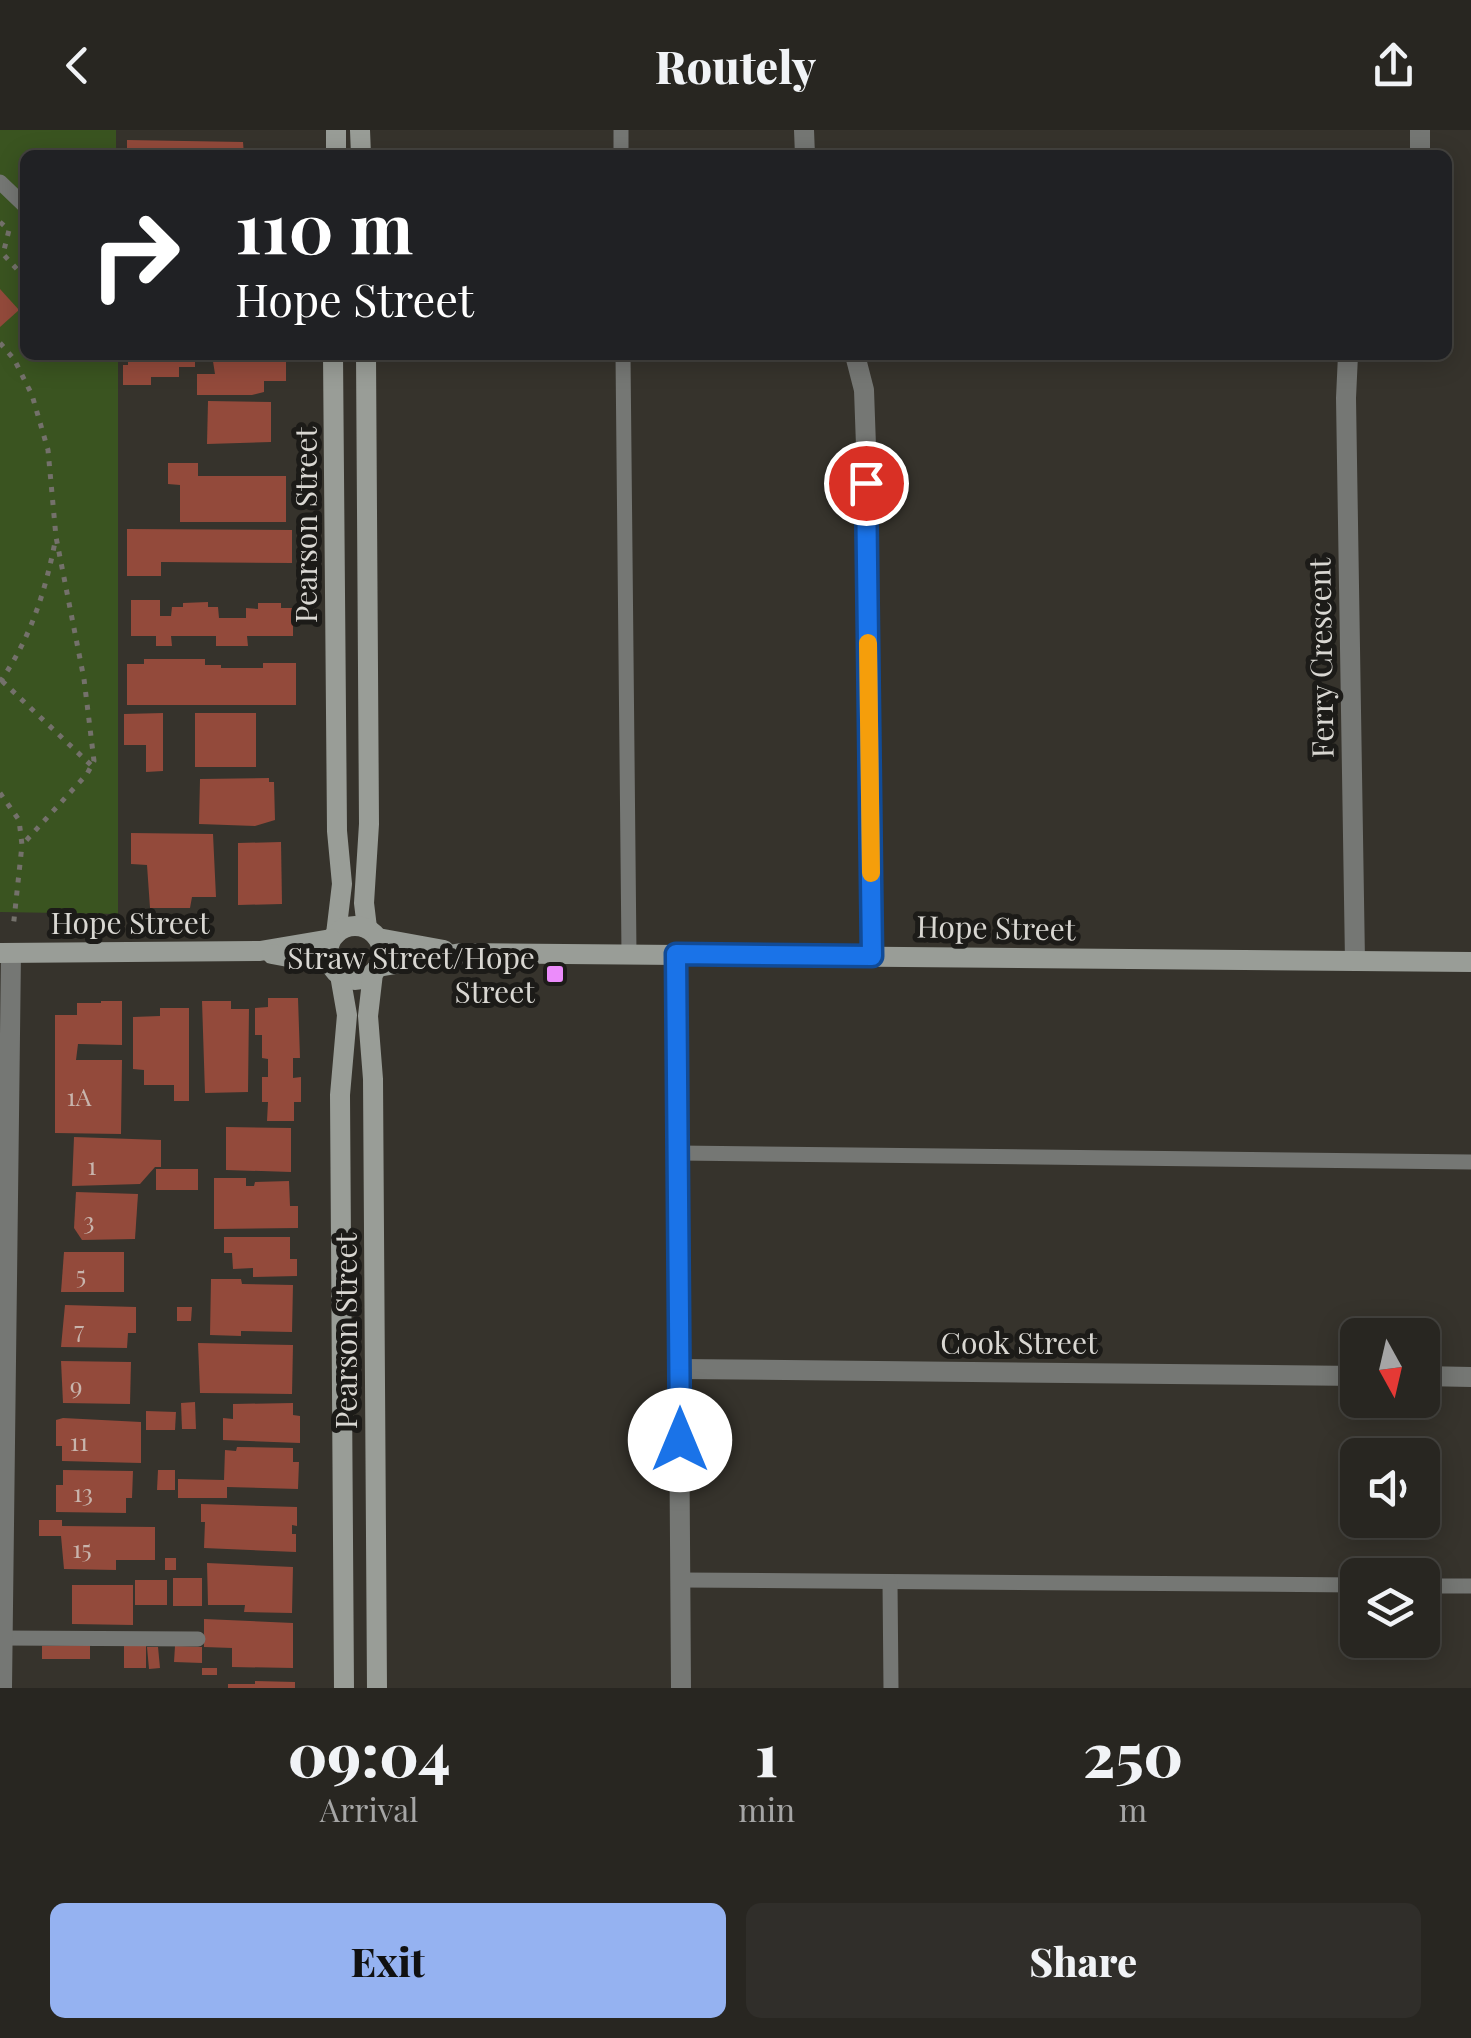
<!DOCTYPE html>
<html lang="en">
<head>
<meta charset="utf-8">
<style>
  body { margin:0; font-family:"Playfair Display",serif; background:#302e2a; color:#f1f3f6; height:100vh; display:flex; flex-direction:column; font-size:38px; white-space:nowrap }
  * { box-sizing:border-box; margin:0 }
  p { font-size:32px; color:#a5a5a5 }
  .icon { flex:none; width:55px; height:55px; fill:none; stroke:currentColor; stroke-width:2; stroke-linecap:round; stroke-linejoin:round }
  .map { position:relative; height:1558px; overflow:hidden }
  .details { display:flex; flex-direction:column; background:#282621; flex:1 }
  .details>* { flex:none }
  .banner { position:absolute; left:20px; top:20px; width:1432px; height:210px; border-radius:15px; box-shadow:0 5px 25px #0003,0 0 0 2px #44433f; background:#202124; color:#fff; overflow:hidden }
  .needle { width:65px; rotate:172deg }
  .controls { position:absolute; left:1340px; top:1188px; display:grid; gap:20px }
  .controls a { display:grid; place-items:center; width:100px; height:100px; border-radius:15px; background:#282621; box-shadow:0 5px 25px #0003,0 0 0 2px #44433f; font-size:50px }
  .pin { position:absolute; display:grid; place-items:center; width:85px; height:85px; color:#fff; margin:-42px; border:5px solid #fff; border-radius:50%; box-shadow:0 2px 10px #0007 }
  .me { position:absolute; width:110px; margin:-55px; rotate:0deg; stroke-linejoin:round; filter:drop-shadow(0 0 8px #0008) }
  .turn { display:flex; align-items:center; gap:35px; height:210px; padding:0 50px; font-size:45px }
  .turn .icon { width:130px; height:130px; stroke-width:2.5 }
  .turn b { display:block; font-size:70px; line-height:85px }
  .eta { display:flex; justify-content:space-evenly; align-items:center; height:170px; text-align:center }
  .eta b { font-size:60px; font-weight:800; line-height:70px }
  .primary-button { display:flex; gap:20px; margin-top:auto; padding:20px 50px }
  .primary-button a { flex:1; height:115px; border-radius:15px; background:#95b2f1; color:#111; font-size:40px; font-weight:800; line-height:115px; text-align:center }
  .primary-button a+a { background:#302e2a; color:#f1f3f6 }
  header { display:flex; justify-content:space-between; align-items:center; height:130px; padding:0 50px; background:#282621; font-size:45px; font-weight:800 }
  .map>svg:first-child { display:block }
  .green { fill:#3a5420 }
  .building { fill:#934a3b }
  .lines { fill:none; stroke-linecap:round; stroke-linejoin:round }
  .path { stroke:#74716b; stroke-width:5; stroke-dasharray:5 8; stroke-linecap:butt }
  .lane { stroke:#757774; stroke-width:15 }
  .street { stroke:#757774; stroke-width:20 }
  .secondary { stroke:#999d97; stroke-width:20 }
  .route-casing { stroke:#114b97; stroke-width:25 }
  .route { stroke:#1a73e8; stroke-width:18 }
  .slow { stroke:#f59e0b; stroke-width:18 }
  .poi-dot { fill:#ec8cfb; stroke:#1c1b18; stroke-width:4 }
  .labels { text-anchor:middle; dominant-baseline:central; stroke-width:10; stroke-linejoin:round; paint-order:stroke }
  .number-label { font-size:25px; fill:#c8b4ac }
  .street-label { font-size:30px; fill:#d9d7d2; stroke:#1c1b18 }
  .poi-label { font-size:30px; fill:#d9d7d2; stroke:#1c1b18; text-anchor:end }
</style>
</head>
<body>
<header><svg class="icon" aria-label="back" viewBox="0 0 24 24"><path d="M15 5l-7 7 7 7"/></svg>Routely<svg class="icon" aria-label="share" viewBox="0 0 24 24"><path d="M12 15V3M7 8l5-5 5 5M5 13v7h14v-7"/></svg></header>
<div class="map">
<svg width="1471" height="1558" viewBox="0 0 1471 1558">
  <rect width="100%" height="100%" fill="#36332c"/>
  <!-- green -->
  <polygon class="green" points="0,0 116,0 116,25 25,25 25,225 118,225 118,784 0,782"/>
  <!-- building -->
  <g class="building">
    <polygon points="127,10 243,12 244,25 127,25"/>
    <polygon points="0,159 19,180 0,197"/>
    <polygon points="128,225 195,225 195,237 179,237 179,247 151,247 151,255 123,255 123,235 128,235"/>
    <polygon points="212,225 286,225 286,251 264,251 264,262 252,265 197,265 197,244 215,244"/>
    <polygon points="208,271 271,272 271,312 207,314"/>
    <polygon points="168,333 198,333 198,346 286,346 286,392 180,392 180,355 168,354"/>
    <polygon points="127,399 292,400 292,433 161,432 161,446 127,446"/>
    <polygon points="131,470 160,470 160,486 171,486 172,477 183,477 183,473 208,472 208,477 218,477 219,488 246,488 246,478 258,479 258,473 281,473 281,478 293,478 293,506 247,506 248,516 216,516 216,506 171,506 172,516 156,516 156,506 131,506"/>
    <polygon points="144,529 205,529 205,535 221,535 221,538 263,538 263,533 296,533 296,575 127,575 127,534 144,534"/>
    <polygon points="163,583 163,641 146,642 146,615 124,615 124,584"/>
    <rect x="195" y="583" width="61" height="54"/>
    <polygon points="269,648 269,652 274,652 275,690 255,696 199,694 200,649"/>
    <polygon points="131,703 213,704 216,767 192,767 190,778 150,778 147,735 131,734"/>
    <polygon points="281,712 282,774 238,775 238,713"/>
    <polygon points="268,868 298,868 300,928 293,928 293,948 301,947 301,972 294,972 294,991 267,991 268,972 262,972 262,947 268,947 268,929 262,928 262,905 255,905 255,878 268,877"/>
    <polygon points="101,871 122,871 122,915 78,914 76,930 122,930 121,1004 55,1003 55,885 77,885 77,873 101,873"/>
    <polygon points="202,871 231,871 231,879 249,879 248,962 205,963"/>
    <polygon points="160,878 189,878 189,971 174,971 174,955 144,955 144,940 133,939 133,887 160,886"/>
    <polygon points="226,997 291,998 291,1042 226,1040"/>
    <polygon points="74,1007 161,1010 161,1037 155,1037 140,1054 72,1056"/>
    <rect x="156" y="1039" width="42" height="21"/>
    <polygon points="214,1048 246,1048 246,1056 254,1056 255,1052 289,1051 290,1076 298,1076 298,1098 214,1099"/>
    <polygon points="76,1062 138,1064 135,1109 82,1110 74,1098"/>
    <polygon points="224,1107 290,1107 290,1129 297,1129 297,1146 253,1147 253,1138 233,1139 232,1123 224,1123"/>
    <polygon points="64,1122 124,1122 124,1162 61,1162"/>
    <polygon points="211,1149 241,1149 242,1154 293,1155 292,1202 241,1201 241,1206 210,1205"/>
    <polygon points="65,1175 136,1177 136,1203 128,1203 127,1218 61,1217"/>
    <polygon points="177,1177 192,1177 191,1191 177,1191"/>
    <polygon points="198,1213 293,1215 292,1264 200,1263"/>
    <polygon points="61,1231 131,1232 130,1274 63,1273"/>
    <polygon points="195,1272 196,1299 182,1299 181,1273"/>
    <polygon points="293,1273 293,1285 300,1286 300,1313 223,1310 223,1288 233,1289 233,1274"/>
    <polygon points="146,1281 176,1282 175,1300 146,1300"/>
    <polygon points="63,1288 141,1292 141,1333 62,1331 62,1316 56,1316 56,1290"/>
    <polygon points="237,1317 293,1318 293,1332 299,1332 298,1359 227,1357 227,1368 178,1368 178,1349 224,1350 225,1320 236,1321"/>
    <polygon points="63,1340 133,1341 132,1368 126,1368 126,1383 56,1382 56,1355 63,1355"/>
    <polygon points="158,1340 175,1340 175,1360 157,1360"/>
    <polygon points="201,1374 297,1377 297,1396 292,1395 292,1404 296,1404 296,1422 204,1418 205,1392 201,1392"/>
    <polygon points="39,1390 62,1390 62,1396 155,1397 155,1430 116,1430 116,1440 64,1439 61,1406 39,1406"/>
    <rect x="165" y="1428" width="11" height="12"/>
    <polygon points="207,1433 293,1437 292,1483 244,1482 245,1475 208,1475"/>
    <rect x="173" y="1448" width="29" height="28"/>
    <rect x="135" y="1450" width="32" height="25"/>
    <polygon points="72,1455 133,1455 133,1495 72,1494"/>
    <polygon points="204,1489 293,1493 293,1538 232,1537 232,1518 204,1517"/>
    <polygon points="90,1515 90,1529 42,1529 42,1516"/>
    <rect x="124" y="1516" width="22" height="22"/>
    <polygon points="175,1516 202,1517 202,1533 174,1532"/>
    <polygon points="147,1517 158,1517 160,1538 149,1539"/>
    <rect x="202" y="1538" width="15" height="7"/>
    <polygon points="255,1551 295,1552 295,1558 228,1558 228,1554 255,1554"/>
  </g>
  <g class="lines">
    <!-- path -->
    <g class="path">
      <polyline points="0,92 9,100 3,124 25,148"/>
      <polyline points="0,213 14,229 32,265 48,320 56,407 84,549 94,631 87,644 22,715"/>
      <polyline points="2,551 92,636"/>
      <path d="M0 552C30 509 45 463 55 412"/>
      <polyline points="0,663 19,690 22,715 13,799"/>
    </g>
    <!-- lane -->
    <g class="lane">
      <polyline points="621,0 621,25"/>
      <polyline points="0,52 25,76"/>
      <polyline points="623,225 629,824"/>
      <polyline points="678,1023 1471,1032"/>
      <polyline points="681,1450 1358,1455"/>
      <polyline points="890,1452 891,1558"/>
      <polyline points="1422,1456 1471,1456"/>
      <polyline points="0,1508 198,1509"/>
    </g>
    <!-- street -->
    <g class="street">
      <polyline points="804,0 805,25"/>
      <polyline points="1420,0 1420,25"/>
      <polyline points="855,225 864,260 866,316 872,826"/>
      <polyline points="1348,225 1346,268 1355,831"/>
      <polyline points="676,824 681,1558"/>
      <polyline points="680,1239 1358,1246"/>
      <polyline points="1422,1246 1471,1247"/>
      <polyline points="2,1558 11,823"/>
    </g>
    <!-- secondary -->
    <g class="secondary">
      <polyline points="360,0 361,25"/>
      <polyline points="336,25 336,0"/>
      <polyline points="333,225 337,701 342,754 336,804"/>
      <polyline points="366,225 369,694 364,773 367,798"/>
      <circle cx="355" cy="823" r="27"/>
      <polyline points="378,808 444,820"/>
      <polyline points="0,823 260,821 331,809"/>
      <polyline points="272,824 331,835"/>
      <polyline points="378,837 461,823 1471,832"/>
      <polyline points="373,843 368,886 373,949 377,1558"/>
      <polyline points="340,845 347,885 340,965 344,1558"/>
    </g>
  </g>
  <g class="lines">
    <!-- route casing -->
    <g class="route-casing">
      <polyline id="route" points="680,1310 676,824 872,826 866,353"/>
    </g>
    <!-- route -->
    <use href="#route" class="route"/>
    <!-- slow -->
    <polyline class="slow" points="868,513 871,743"/>
  </g>
  <!-- markers -->
  <rect class="poi-dot" x="545" y="834" width="20" height="20" rx="5"/>
  <g class="labels">
    <!-- number labels -->
    <g class="number-label">
      <text x="79" y="965">1A</text>
      <text x="92" y="1034">1</text>
      <text x="89" y="1089">3</text>
      <text x="81" y="1143">5</text>
      <text x="79" y="1198">7</text>
      <text x="76" y="1254">9</text>
      <text x="79" y="1310">11</text>
      <text x="83" y="1361">13</text>
      <text x="82" y="1417">15</text>
    </g>
    <!-- street labels -->
    <g class="street-label">
      <text transform="translate(305 395) rotate(-90)">Pearson Street</text>
      <text transform="translate(1320 528) rotate(-91)">Ferry Crescent</text>
      <text x="130" y="792">Hope Street</text>
      <text transform="translate(996 797) rotate(1)">Hope Street</text>
      <text transform="translate(345 1201) rotate(-90)">Pearson Street</text>
      <text x="1019" y="1212">Cook Street</text>
    </g>
    <!-- poi labels -->
    <g class="poi-label">
      <text x="535" y="827">Straw Street/Hope<tspan x="535" dy="34">Street</tspan></text>
    </g>
  </g>
</svg>
<div class="controls">
<a><svg class="needle" viewBox="-14 -14 28 28"><path d="M0-13l5 13h-10z" fill="#e53935"/><path d="M0 13l5-13h-10z" fill="#a5a5a5"/></svg></a>
<a><svg class="icon" aria-label="sound" viewBox="0 0 24 24"><path d="M4 9h4l5-4v14l-5-4H4zM17 9q2 3 0 6"/></svg></a>
<a><svg class="icon" aria-label="layers" viewBox="0 0 24 24"><path d="M12 4l9 5-9 5-9-5zM3 14l9 5 9-5"/></svg></a>
</div>
<div class="pin" style="left:866px;top:353px;background:#d93025"><svg class="icon" aria-label="arrive" viewBox="0 0 24 24"><path d="M6 21V4h12l-3 4 3 4H6"/></svg></div>
<svg class="me" style="left:680px;top:1310px" viewBox="-20 -20 40 40"><circle r="19" fill="#fff"/><path d="M0-13L10 11 0 6-10 11z" fill="#1a73e8"/></svg>
<div class="banner">
<div class="turn"><svg class="icon" aria-label="right" viewBox="0 0 24 24"><path d="M7 20v-9h11M14 6l5 5-5 5"/></svg><div><b>110 m</b>Hope Street</div></div>
</div>
</div>
<section class="details">
<div class="eta">
<div><b>09:04</b><p>Arrival</p></div>
<div><b>1</b><p>min</p></div>
<div><b>250</b><p>m</p></div>
</div>
<div class="primary-button"><a>Exit</a><a>Share</a></div>
</section>
</body>
</html>
